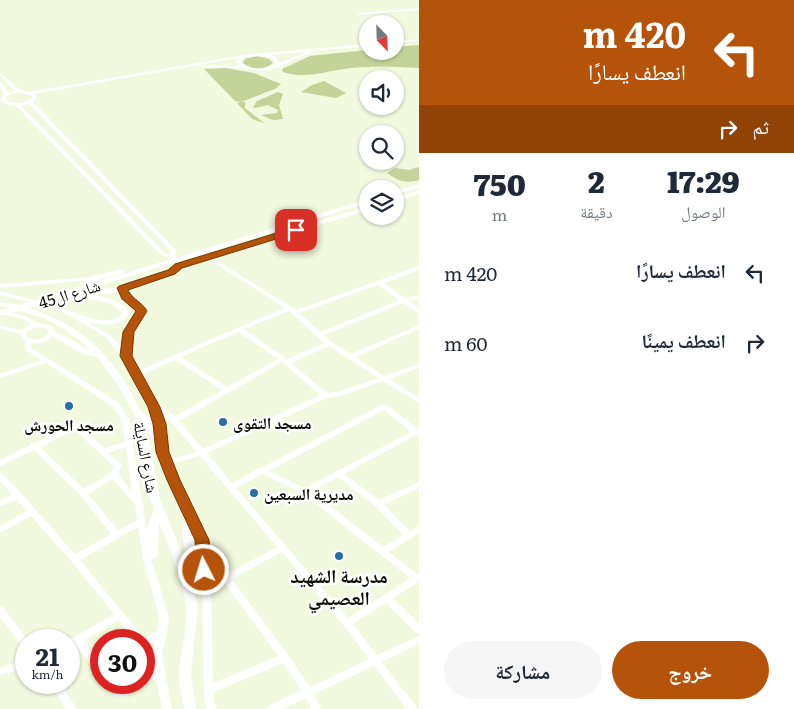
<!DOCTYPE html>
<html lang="ar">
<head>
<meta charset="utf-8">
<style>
  body { margin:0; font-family:Literata,"Noto Naskh Arabic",serif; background:#f6f6f7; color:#1f2937; direction:rtl; height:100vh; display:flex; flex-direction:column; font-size:19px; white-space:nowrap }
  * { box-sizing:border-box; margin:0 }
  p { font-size:16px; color:#747a83 }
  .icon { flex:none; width:28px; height:28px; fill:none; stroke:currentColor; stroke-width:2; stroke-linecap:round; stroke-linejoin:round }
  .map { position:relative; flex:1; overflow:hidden; direction:ltr }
  .sheet { display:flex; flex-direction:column; background:#fff; width:375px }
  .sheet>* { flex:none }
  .banner { background:#b45309; color:#fff; overflow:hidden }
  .needle { width:32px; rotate:157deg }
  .fabs { position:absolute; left:359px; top:15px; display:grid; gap:10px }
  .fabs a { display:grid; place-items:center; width:45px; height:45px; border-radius:50%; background:#fff; box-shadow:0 1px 4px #0004; font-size:25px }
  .speed { position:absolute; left:15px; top:629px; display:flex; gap:10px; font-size:25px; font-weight:700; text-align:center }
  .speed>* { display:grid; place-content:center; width:65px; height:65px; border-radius:50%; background:#fff; box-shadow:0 1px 4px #0004; line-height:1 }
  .speed small { font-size:12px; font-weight:400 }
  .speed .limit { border:8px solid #d22; background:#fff; color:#111 }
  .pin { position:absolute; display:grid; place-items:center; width:42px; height:42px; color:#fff; margin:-21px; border-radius:10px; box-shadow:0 2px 8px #0006 }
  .me { position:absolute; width:55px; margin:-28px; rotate:355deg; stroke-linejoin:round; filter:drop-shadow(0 0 4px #0008) }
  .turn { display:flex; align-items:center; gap:18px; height:105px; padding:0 25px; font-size:22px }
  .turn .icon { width:65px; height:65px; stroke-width:2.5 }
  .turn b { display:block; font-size:35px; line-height:42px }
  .then { display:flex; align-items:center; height:48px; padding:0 25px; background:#0003; gap:10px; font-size:19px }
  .eta { display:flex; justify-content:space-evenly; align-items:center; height:85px; text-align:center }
  .eta b { font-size:30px; font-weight:800; line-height:35px }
  .primary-button { display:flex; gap:10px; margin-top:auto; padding:10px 25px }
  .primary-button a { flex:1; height:58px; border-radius:30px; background:#b45309; color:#fff; font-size:20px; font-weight:800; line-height:58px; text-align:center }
  .primary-button a+a { background:#f6f6f7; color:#1f2937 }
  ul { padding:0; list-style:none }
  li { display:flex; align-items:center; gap:15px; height:70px; padding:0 25px }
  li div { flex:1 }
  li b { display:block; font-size:19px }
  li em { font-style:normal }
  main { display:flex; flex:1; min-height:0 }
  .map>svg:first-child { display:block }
  .green { fill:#c4d499 }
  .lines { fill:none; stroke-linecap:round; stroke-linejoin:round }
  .minor { fill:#fff; fill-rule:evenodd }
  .major { fill:#fff; fill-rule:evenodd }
  .route { fill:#b45309; stroke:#753606 }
  .poi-dot { fill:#296ea3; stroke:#fff; stroke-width:2 }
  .labels { text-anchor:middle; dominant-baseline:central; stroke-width:5; stroke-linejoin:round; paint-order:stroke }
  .street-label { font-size:16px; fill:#0b0d05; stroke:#fff }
  .poi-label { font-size:16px; font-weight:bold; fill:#0b0d05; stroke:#fff; text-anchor:start }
  .near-poi-label { font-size:19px; font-weight:bold; fill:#0b0d05; stroke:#fff }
</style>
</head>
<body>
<main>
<section class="sheet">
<div class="banner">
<div class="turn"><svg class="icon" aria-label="left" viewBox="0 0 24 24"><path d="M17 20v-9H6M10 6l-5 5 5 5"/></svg><div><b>420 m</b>انعطف يسارًا</div></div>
<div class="then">ثم<svg class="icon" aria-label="right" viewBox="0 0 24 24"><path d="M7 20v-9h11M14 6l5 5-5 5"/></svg></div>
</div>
<div class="eta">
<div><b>17:29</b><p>الوصول</p></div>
<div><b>2</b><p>دقيقة</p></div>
<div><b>750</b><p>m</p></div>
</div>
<ul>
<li><svg class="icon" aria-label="left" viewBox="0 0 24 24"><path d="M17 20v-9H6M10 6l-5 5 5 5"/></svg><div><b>انعطف يسارًا</b></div><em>420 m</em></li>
<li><svg class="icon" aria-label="right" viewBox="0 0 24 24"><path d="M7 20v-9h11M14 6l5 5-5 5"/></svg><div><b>انعطف يمينًا</b></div><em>60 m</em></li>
</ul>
<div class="primary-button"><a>خروج</a><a>مشاركة</a></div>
</section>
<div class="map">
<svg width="419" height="709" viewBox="0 0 419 709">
  <rect width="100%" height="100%" fill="#f1f9de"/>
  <!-- green -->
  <g class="green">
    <path d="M419 45V68C397 67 374 66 352 68 328 70 307 80 283 72L282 69 310 56 367 50 368 51H395V47Z"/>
    <path d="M257 56 269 59 273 63C265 70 251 70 243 63L245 59Z"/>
    <polygon points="226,68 254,73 281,84 275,89 241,102 245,102 245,108 264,123 252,119 237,103 241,102 235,101 204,69"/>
    <polygon points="324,81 346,93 336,98 301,92 312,85"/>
    <polygon points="278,92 283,94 279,105 283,119 273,120 261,115 277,113 278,110 268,105 255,108 253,107 257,101"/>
    <path d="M419 167V180C406 184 398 181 387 173L395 168 409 170Z"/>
  </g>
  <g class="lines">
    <!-- minor -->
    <g class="minor">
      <polygon points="419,8 419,10 359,15 357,14 359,13"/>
      <polygon points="419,39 419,41 395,43 395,41"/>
      <path d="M368 44V46L312 51 311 53 270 70C258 72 253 70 242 68 229 67 216 68 204 67L202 66 204 65 239 66 237 63V60L238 58 34 94 36 95V99L33 102 175 249 176 250 175 255 181 260 178 262 170 257 161 255 16 106 8 105 0 100 4 94 0 87V83H2L8 93 15 91 0 76V73L20 90 28 92 251 54ZM307 52 279 63 275 56 270 55ZM263 56 272 58 276 64C264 70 252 71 241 63V60L246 57ZM18 92 32 96V98C23 104 14 105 5 100L7 96ZM29 104 170 250 169 254 165 253 21 106Z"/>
      <path d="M202 251 296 310 419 266V270L384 283 405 298 419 295V299L409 301 419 308V313L403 303 324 335 331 342 351 354 419 325V329L356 357 384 376 419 364V368L389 379 419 398V403L383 381 341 396 327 398 207 453 232 483 256 470 257 468H261L381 405H387L419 430V437L416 435 344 474 379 500 419 482V488L384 505 410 531 419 526V533L389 552 417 574H419V582L393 598 419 624V634L416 633 386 603 353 624 377 655 419 636V644L382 662 418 709H407L374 666 314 694 321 709H311L306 698 282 709H267L268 706 301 690 283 663 214 692V700L217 709H207L204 700 202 585 198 543 199 541 170 480 159 452 155 424 150 407 123 357 107 338 65 313 48 307 0 295V291L52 305 69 311 111 336 128 354 138 371 237 328 285 308 200 254 199 253 200 252ZM378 285 399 300 321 332 299 313ZM289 311 324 343 287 359 244 329ZM238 332 278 359 227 387 181 357ZM329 346 378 378 337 392 327 393 291 363ZM175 360 222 390 175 416 153 399 140 375ZM282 362 320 395 203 449 179 421ZM384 410 411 432 305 488 269 471ZM159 411 171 422 197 452 169 459C164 444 163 426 159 411ZM200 456 277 547 228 573 206 539 178 480 171 464ZM262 474 302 493 410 578 348 618 236 488ZM338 477 375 506 403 535 383 547 311 491ZM282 552 344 626 369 659 310 687 288 655 232 579ZM208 556 220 576 210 580ZM224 582 278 656 213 683 211 587Z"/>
      <polygon points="92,277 95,279 94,280 0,288 0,284"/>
      <path d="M0 310 25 316 38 323 52 326 55 331C51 341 42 345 32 343L30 345 31 348 118 402 129 419 132 441 134 443 133 445 142 503 144 506 143 508 151 558 169 617 167 633 162 655 172 709H162L156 678 124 698 115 696 106 682H117L121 689H123L133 682H144V676L154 669 144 653V640H134L119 620 84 641 101 663V674L98 673 76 646 69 649V640L114 614 71 561 31 516 0 533V526L26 511 17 500 0 506V500L12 495 0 481V473L3 474 22 494 75 554 111 534 80 495 34 450 0 466V460L30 445 31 443H35L76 423 79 424 104 448 125 442 121 419 112 406 46 363 0 378V374L41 360 26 350 24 345 26 342 21 337 20 334 0 329V325L21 330 31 325 21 318 0 314ZM37 327 47 329 49 331C45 340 33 342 26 336L27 332ZM75 430 114 467C108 478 94 483 84 489L40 447ZM126 447 132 492 118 474 122 466 121 464 109 453ZM113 479 135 505 137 520 118 530 88 494ZM138 527 143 558 159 617 157 631 144 638 80 560ZM155 642 153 651 149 645Z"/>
      <polygon points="0,606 3,607 28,640 26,640 26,648 23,647 0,617"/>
      <polygon points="26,660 26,668 0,675 0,667"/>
      <polygon points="49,682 60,682 77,709 66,709"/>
    </g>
    <!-- major -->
    <g class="major">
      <polygon points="419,184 419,188 395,195 395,191"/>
      <polygon points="419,190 419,194 395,202 395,198"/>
      <path d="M368 199V203L95 287C111 294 152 276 169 270L175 264H181L182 266 175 274 126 289C131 298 141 302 146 311L132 332 129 358 126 359 122 356 124 332 138 311 123 297 119 291C109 294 97 297 88 290L66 296C87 294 119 293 130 314 113 335 85 320 64 314L63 312 67 310C83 314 108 329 122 314 112 296 81 300 64 301H61V298L29 308C73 323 98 342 124 380 130 389 137 407 143 413 146 416 150 416 153 418 157 421 157 428 159 432 160 436 163 439 165 442L163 444H157L149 432 146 422 160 499 187 566 182 531 187 511 191 510 195 511 196 514 192 531 199 568 192 582 198 608 191 673 196 709H184C182 697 178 683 179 671 181 649 188 627 186 606 183 577 169 548 159 522L158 554 157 557 147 562 143 561 141 558 148 552 147 527 154 509 150 499 135 416 120 388 97 357 83 354 48 334 52 331 63 335 91 351 79 340 62 328 43 318 20 311 0 316V311L10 308 0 306V302L19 305 86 285 85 283 89 277 121 269 125 271 124 273 95 281 93 283Z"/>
      <polygon points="368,206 368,210 279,238 273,238 272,236 273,234"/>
    </g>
  </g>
  <!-- route -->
  <path class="route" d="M296 227 299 228V232L182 268 175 274 128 290C132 299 142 302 147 311L134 332 132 356 160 407 166 424 169 452 180 480 209 540 212 570 210 574 204 575 199 574 197 570 195 540 167 480 156 452 153 424 148 407 120 356 123 332 136 311 122 299 117 288 119 286 168 270 175 264Z"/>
  <!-- markers -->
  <g class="poi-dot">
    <circle cx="69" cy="406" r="5"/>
    <circle cx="223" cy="422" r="5"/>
    <circle cx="254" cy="493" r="5"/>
    <circle cx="339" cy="556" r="5"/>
  </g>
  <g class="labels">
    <!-- street labels -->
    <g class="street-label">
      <text transform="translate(69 293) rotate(-17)">شارع ال45</text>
      <text transform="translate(147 457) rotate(79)">شارع السايلة</text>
    </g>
    <!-- poi labels -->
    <g class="poi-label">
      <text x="233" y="422">مسجد التقوى</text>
      <text x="69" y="424" text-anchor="middle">مسجد الحورش</text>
      <text x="264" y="493">مديرية السبعين</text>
    </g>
    <!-- near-poi labels -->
    <g class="near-poi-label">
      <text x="339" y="575">مدرسة الشهيد<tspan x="339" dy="22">العصيمي</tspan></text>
    </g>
  </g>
</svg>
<div class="fabs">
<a><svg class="needle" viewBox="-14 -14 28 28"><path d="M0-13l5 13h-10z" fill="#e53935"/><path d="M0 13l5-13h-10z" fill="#747a83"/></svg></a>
<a><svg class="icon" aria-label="sound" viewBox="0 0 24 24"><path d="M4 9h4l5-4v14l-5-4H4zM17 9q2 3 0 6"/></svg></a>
<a><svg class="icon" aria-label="search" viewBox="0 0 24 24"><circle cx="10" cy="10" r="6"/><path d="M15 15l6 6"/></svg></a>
<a><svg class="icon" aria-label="layers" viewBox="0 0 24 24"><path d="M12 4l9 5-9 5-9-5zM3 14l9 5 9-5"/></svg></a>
</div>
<div class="speed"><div>21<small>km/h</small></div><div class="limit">30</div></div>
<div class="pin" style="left:296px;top:230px;background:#d93025"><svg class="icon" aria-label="arrive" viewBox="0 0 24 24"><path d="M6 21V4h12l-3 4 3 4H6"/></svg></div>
<svg class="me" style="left:204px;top:570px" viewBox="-20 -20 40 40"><circle r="17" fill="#b45309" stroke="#fff" stroke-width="3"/><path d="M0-11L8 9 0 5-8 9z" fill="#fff"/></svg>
</div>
</main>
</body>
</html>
